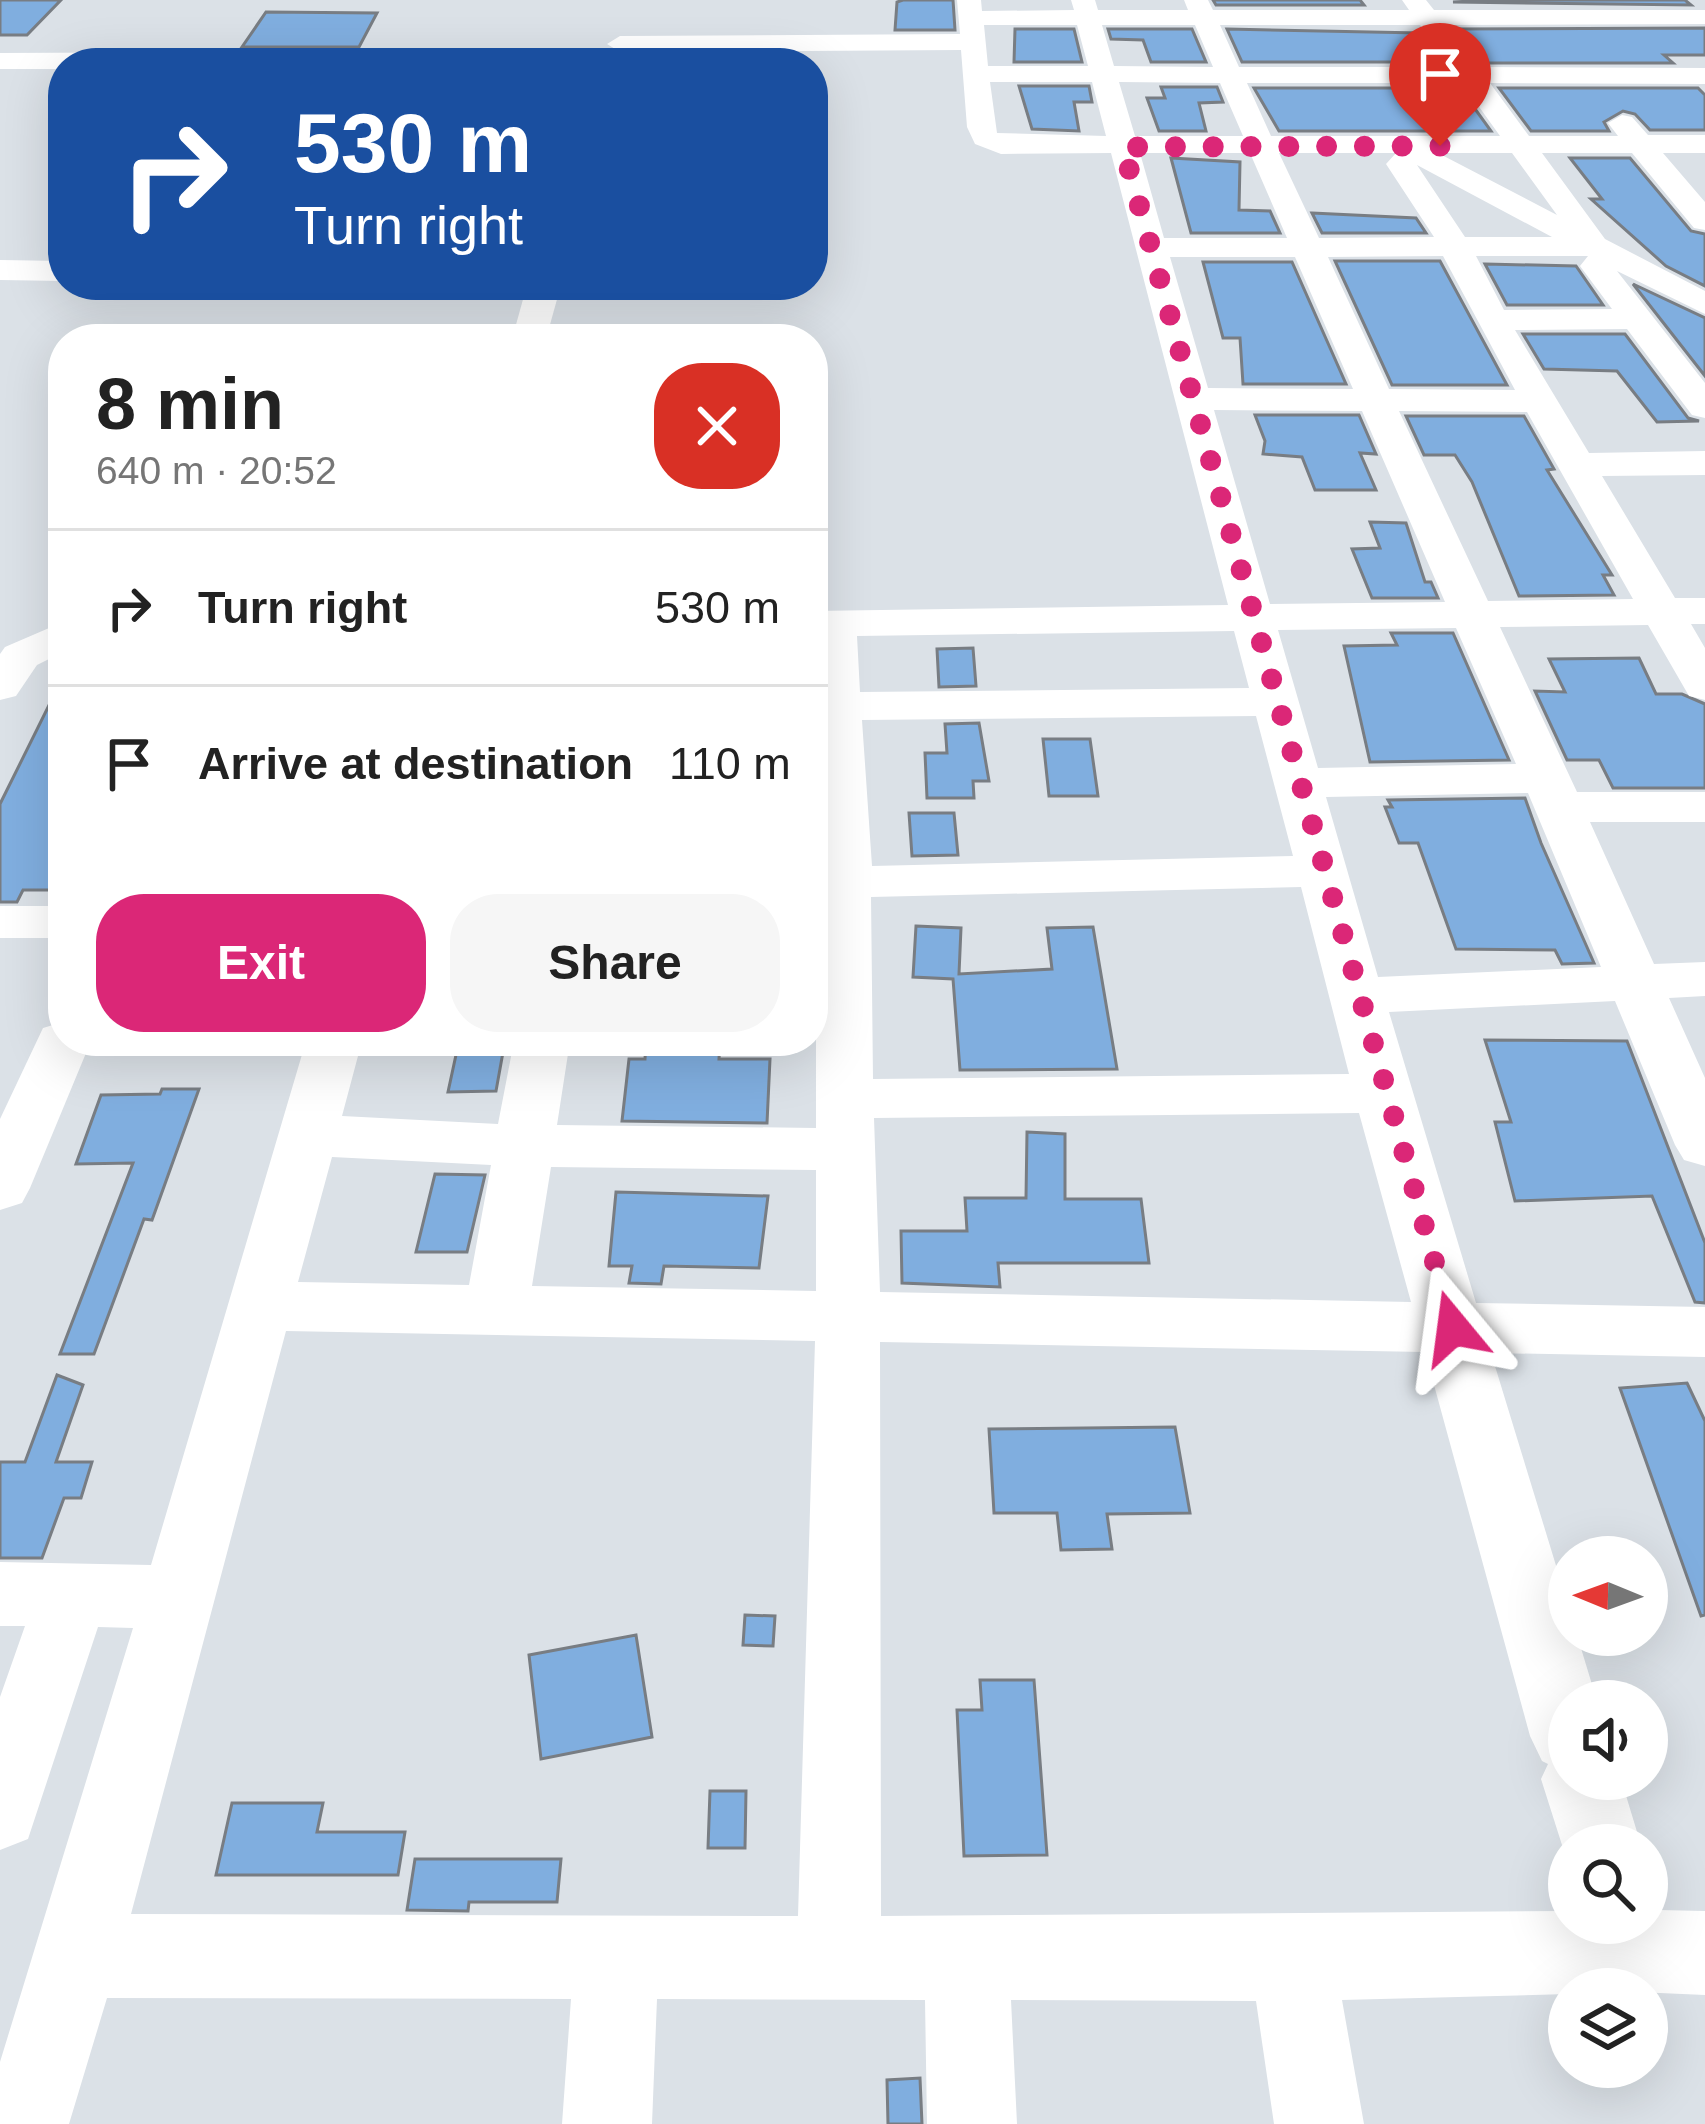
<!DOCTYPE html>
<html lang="en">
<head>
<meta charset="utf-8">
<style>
  body { margin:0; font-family:Arial,sans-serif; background:#f6f6f6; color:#222; height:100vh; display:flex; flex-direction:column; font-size:45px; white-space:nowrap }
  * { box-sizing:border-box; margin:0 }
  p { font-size:39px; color:#767676 }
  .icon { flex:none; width:66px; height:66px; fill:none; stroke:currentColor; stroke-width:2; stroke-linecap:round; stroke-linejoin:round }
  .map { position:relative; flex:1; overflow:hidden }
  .sheet { position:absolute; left:48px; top:324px; width:780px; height:732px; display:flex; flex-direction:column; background:#fff; border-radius:48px; box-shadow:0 12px 48px #0002 }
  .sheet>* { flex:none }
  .top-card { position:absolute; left:48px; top:48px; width:780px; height:252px; border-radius:48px; box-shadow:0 12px 48px #0002; background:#1a4fa0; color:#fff; overflow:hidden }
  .needle { width:78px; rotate:271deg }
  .buttons { position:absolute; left:1548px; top:1536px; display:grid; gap:24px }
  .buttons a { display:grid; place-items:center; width:120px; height:120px; border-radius:50%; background:#fff; box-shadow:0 12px 48px #0002; font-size:60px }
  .pin { position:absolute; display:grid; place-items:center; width:102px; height:102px; color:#fff; margin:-123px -51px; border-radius:50% 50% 50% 0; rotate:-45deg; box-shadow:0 0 12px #0007 }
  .pin .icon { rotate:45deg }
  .me { position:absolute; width:132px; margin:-66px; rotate:344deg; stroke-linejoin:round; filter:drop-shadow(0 0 9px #0008) }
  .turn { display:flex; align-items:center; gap:42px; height:252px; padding:0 48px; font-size:54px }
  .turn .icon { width:156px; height:156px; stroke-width:2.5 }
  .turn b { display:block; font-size:84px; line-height:102px }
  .round { display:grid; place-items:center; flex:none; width:126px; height:126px; border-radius:48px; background:#f6f6f6 }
  .headline { display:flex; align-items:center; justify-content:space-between; height:204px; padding:0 48px }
  h1 { font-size:72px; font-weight:700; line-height:90px }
  .cta { display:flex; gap:24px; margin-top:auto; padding:24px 48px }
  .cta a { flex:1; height:138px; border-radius:48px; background:#db2777; color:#fff; font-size:48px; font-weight:700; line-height:138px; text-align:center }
  .cta a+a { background:#f6f6f6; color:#222 }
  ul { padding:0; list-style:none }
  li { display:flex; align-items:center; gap:36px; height:156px; padding:0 48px; border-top:3px solid #e0e0e0 }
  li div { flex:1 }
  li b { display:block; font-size:45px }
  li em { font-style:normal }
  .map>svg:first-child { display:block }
  .building { fill:#80aedf; stroke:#787d83; stroke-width:3 }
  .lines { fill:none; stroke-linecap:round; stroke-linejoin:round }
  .minor { fill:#fff; fill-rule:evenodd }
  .route { stroke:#db2777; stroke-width:21; stroke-dasharray:0 37.8 }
</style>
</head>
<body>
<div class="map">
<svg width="1705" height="2124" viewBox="0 0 1705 2124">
  <rect width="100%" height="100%" fill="#dbe1e7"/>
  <!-- building -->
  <g class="building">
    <polygon points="0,0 61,0 27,35 0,35"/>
    <polygon points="903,0 953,0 955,30 895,30 897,2"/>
    <polygon points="1213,0 1360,0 1364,5 1216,5"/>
    <polygon points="1490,0 1685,0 1691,5 1453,2"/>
    <polygon points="266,12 377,13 359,47 242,47"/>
    <polygon points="1705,28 1705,55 1664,55 1673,63 1479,63 1455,29"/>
    <polygon points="1015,29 1074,29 1082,62 1014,62"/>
    <polygon points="1108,29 1192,29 1206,62 1151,62 1143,40 1111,39"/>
    <polygon points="1227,29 1420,33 1441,62 1242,62"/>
    <polygon points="1019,86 1089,86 1092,102 1074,102 1079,131 1032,129"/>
    <polygon points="1161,87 1217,87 1223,102 1199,103 1206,131 1159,131 1147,98 1165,98"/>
    <polygon points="1254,88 1460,88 1491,131 1279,131"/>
    <polygon points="1499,88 1698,88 1705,95 1705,130 1650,130 1635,114 1623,111 1604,122 1609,131 1531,131"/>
    <polygon points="1171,158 1240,162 1239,210 1270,211 1280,233 1191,233"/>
    <polygon points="1570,158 1630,158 1691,231 1705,234 1705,286 1666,266 1591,199 1602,199"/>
    <polygon points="1312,213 1416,218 1426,233 1322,233"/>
    <polygon points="1335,261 1440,261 1507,385 1392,385"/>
    <polygon points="1203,262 1292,262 1346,384 1243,384 1240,338 1223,338"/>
    <polygon points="1485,264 1576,266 1603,305 1507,305"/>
    <polygon points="1633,284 1705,318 1705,376"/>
    <polygon points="1523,334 1625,334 1688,418 1699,421 1657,422 1617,371 1544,369"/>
    <polygon points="1255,415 1359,415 1376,454 1360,453 1376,490 1315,490 1302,457 1263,454 1265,441"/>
    <polygon points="1406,416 1524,416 1554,469 1547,470 1612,575 1603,575 1614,595 1519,596 1472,482 1455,455 1424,455"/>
    <polygon points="1370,522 1406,523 1425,582 1431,582 1438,598 1372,598 1352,549 1380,548"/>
    <polygon points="1391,633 1453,633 1509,760 1370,762 1344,646 1397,645"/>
    <polygon points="973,648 976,686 939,687 937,649"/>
    <polygon points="1639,658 1656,694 1682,694 1705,704 1705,788 1613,788 1599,760 1567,760 1535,691 1565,692 1549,659"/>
    <polygon points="63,677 63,890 23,890 17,902 0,902 0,804"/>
    <polygon points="979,723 989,781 973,781 974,798 927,798 925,753 947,753 945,724"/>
    <polygon points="1043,739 1090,739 1098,796 1049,796"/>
    <polygon points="1525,798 1541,843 1594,963 1562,964 1555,950 1456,949 1418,843 1399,843 1385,807 1392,807 1388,800"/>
    <polygon points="909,813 954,813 958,855 912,856"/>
    <polygon points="916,926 961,928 959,974 1052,969 1047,928 1093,927 1117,1069 960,1070 953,979 913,977"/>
    <polygon points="1485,1040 1627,1041 1705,1243 1705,1303 1695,1302 1652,1196 1515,1201 1495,1122 1511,1122"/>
    <polygon points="459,1041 505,1041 496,1091 448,1092"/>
    <polygon points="646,1041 720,1041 719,1059 770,1059 767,1123 622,1121 629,1059 645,1059"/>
    <polygon points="162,1089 199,1089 152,1220 144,1219 94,1354 60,1354 133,1163 76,1164 101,1095 160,1094"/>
    <polygon points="1027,1132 1065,1134 1065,1199 1141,1199 1149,1263 998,1263 1000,1287 902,1283 901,1231 967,1231 965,1198 1026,1198"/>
    <polygon points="435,1174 485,1175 467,1252 416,1252"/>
    <polygon points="616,1192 768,1196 759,1268 664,1266 661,1284 629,1283 632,1266 609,1266"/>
    <polygon points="57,1375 83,1385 56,1462 92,1462 81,1498 64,1498 42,1558 0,1558 0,1462 25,1462"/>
    <polygon points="1687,1383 1705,1421 1705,1615 1701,1616 1620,1388"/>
    <polygon points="1175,1427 1190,1513 1107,1514 1112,1549 1061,1550 1057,1513 994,1513 989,1429"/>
    <polygon points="745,1615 775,1616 773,1646 743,1645"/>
    <polygon points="636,1635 652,1737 541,1759 529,1655"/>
    <polygon points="980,1680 1034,1680 1047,1855 964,1856 957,1710 982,1710"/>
    <polygon points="710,1791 746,1791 745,1848 708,1848"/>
    <polygon points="232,1803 323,1803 317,1832 405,1832 398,1875 216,1875"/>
    <polygon points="415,1859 561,1859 557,1902 469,1902 468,1911 407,1910"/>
    <polygon points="920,2078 922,2124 888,2124 887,2080"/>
  </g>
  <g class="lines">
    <!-- minor -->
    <g class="minor">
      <path d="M957 0H981L982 11 1074 10 1071 0H1095L1098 10H1188L1184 0H1208L1213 10H1409L1402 0H1426L1434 10H1705V24L1445 25 1477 67 1705 68V84L1490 83 1529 136H1618L1608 123 1622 115 1632 117 1648 135H1705V153H1663L1705 202V230L1694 228 1632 153H1542L1605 239 1705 291V314L1617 271 1705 383V418L1692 415 1627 329 1515 330 1589 453 1705 451V475L1602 476 1675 598H1705V624H1691L1705 648V700L1689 696 1648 625 1500 627 1577 792H1705V822H1590L1654 964 1705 962V996L1669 998 1705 1078V1166L1684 1160 1675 1145 1615 1001 1389 1012 1476 1303 1705 1307V1357L1491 1353 1569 1608V1635H1577L1597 1701H1569V1779H1621L1641 1845H1569V1867L1541 1779 1548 1764 1542 1761 1530 1736 1425 1352 880 1342 881 1916 1569 1911V1923H1647V1892L1658 1910 1705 1911V1995L1569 1989V1994L1342 2000 1364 2124H1274L1256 2001 1011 2000 1017 2124H927L925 2000 657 1999 652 2124H562L571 1999 107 1998 69 2124H0V2062L133 1628 98 1627 28 1839 0 1850V1697L25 1626H0V1562L151 1565 306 1041H362L342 1116 498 1124 514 1041H570L557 1125 816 1128V926L821 882 813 611 1228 605 1111 153 1001 154 975 144 967 127 961 50 620 52 607 44 620 36 960 34ZM984 25H1077L1088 66H988ZM1102 25H1195L1213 67 1114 66ZM1220 25H1420L1450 67H1239ZM990 82H1092L1106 136 997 133ZM1119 82 1220 83 1243 136H1135ZM1247 83H1462L1500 136H1271ZM1140 153H1250L1287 238H1164ZM1279 153H1396L1386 164 1434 237 1319 238ZM1438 153H1512L1557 215ZM1417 165 1552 237H1465ZM1443 256 1515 390 1389 389 1328 257ZM1476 256H1588L1580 266 1612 309 1504 310ZM1170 257H1295L1353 389 1208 388ZM1214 410 1362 411 1445 602 1270 604ZM1399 411 1527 412 1633 599 1488 601ZM1456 628 1516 764 1318 768 1278 630ZM1234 631 1249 688 860 692 857 636ZM1256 716 1293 856 872 866 862 720ZM1528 793 1601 967 1378 977 1326 797ZM1301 887 1349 1074 873 1079 871 897ZM1359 1113 1411 1302 880 1292 874 1118ZM332 1157 491 1165 469 1285 298 1282ZM551 1167 816 1170V1291L532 1286ZM286 1331 815 1341 798 1916 131 1914Z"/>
      <polygon points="217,52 226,54 228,63 63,63 63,69 0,69 0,53"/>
      <polygon points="0,260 63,261 63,281 0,280"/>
      <polygon points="527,285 561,285 546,339 512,339"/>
      <polygon points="63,622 63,652 37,665 16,696 0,700 0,654 5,647"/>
      <rect x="0" y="906" width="63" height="32"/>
      <polygon points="63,1022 63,1041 91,1041 30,1188 22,1203 0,1210 0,1119 43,1028"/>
    </g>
  </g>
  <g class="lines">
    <!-- route -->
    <polyline class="route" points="1440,146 1123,147 1453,1328"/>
  </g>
</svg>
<div class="buttons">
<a><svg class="needle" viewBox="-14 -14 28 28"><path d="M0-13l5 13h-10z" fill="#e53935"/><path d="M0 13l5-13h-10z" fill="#767676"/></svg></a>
<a><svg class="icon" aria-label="sound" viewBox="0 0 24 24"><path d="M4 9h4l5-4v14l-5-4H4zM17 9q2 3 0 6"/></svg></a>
<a><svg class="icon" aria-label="search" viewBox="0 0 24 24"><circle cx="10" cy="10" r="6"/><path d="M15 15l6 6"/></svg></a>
<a><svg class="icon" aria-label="layers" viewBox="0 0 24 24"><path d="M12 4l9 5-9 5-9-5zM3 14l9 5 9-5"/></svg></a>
</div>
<div class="pin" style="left:1440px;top:146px;background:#d93025"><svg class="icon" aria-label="arrive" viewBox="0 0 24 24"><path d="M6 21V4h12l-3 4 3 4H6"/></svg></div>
<svg class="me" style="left:1453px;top:1328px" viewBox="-20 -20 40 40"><path d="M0-17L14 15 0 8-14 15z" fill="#db2777" stroke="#fff" stroke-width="4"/></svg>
<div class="top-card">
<div class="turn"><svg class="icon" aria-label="right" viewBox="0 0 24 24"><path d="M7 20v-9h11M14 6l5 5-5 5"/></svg><div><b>530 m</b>Turn right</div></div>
</div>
<section class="sheet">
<div class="headline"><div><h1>8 min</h1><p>640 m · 20:52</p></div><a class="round" style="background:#d93025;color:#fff"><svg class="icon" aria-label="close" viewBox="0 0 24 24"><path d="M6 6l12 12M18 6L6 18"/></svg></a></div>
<ul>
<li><svg class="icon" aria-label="right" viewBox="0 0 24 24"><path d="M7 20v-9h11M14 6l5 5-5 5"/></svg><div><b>Turn right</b></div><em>530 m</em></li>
<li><svg class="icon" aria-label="arrive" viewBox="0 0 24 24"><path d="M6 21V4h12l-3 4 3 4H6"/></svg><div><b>Arrive at destination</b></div><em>110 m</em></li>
</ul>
<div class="cta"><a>Exit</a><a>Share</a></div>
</section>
</div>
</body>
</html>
